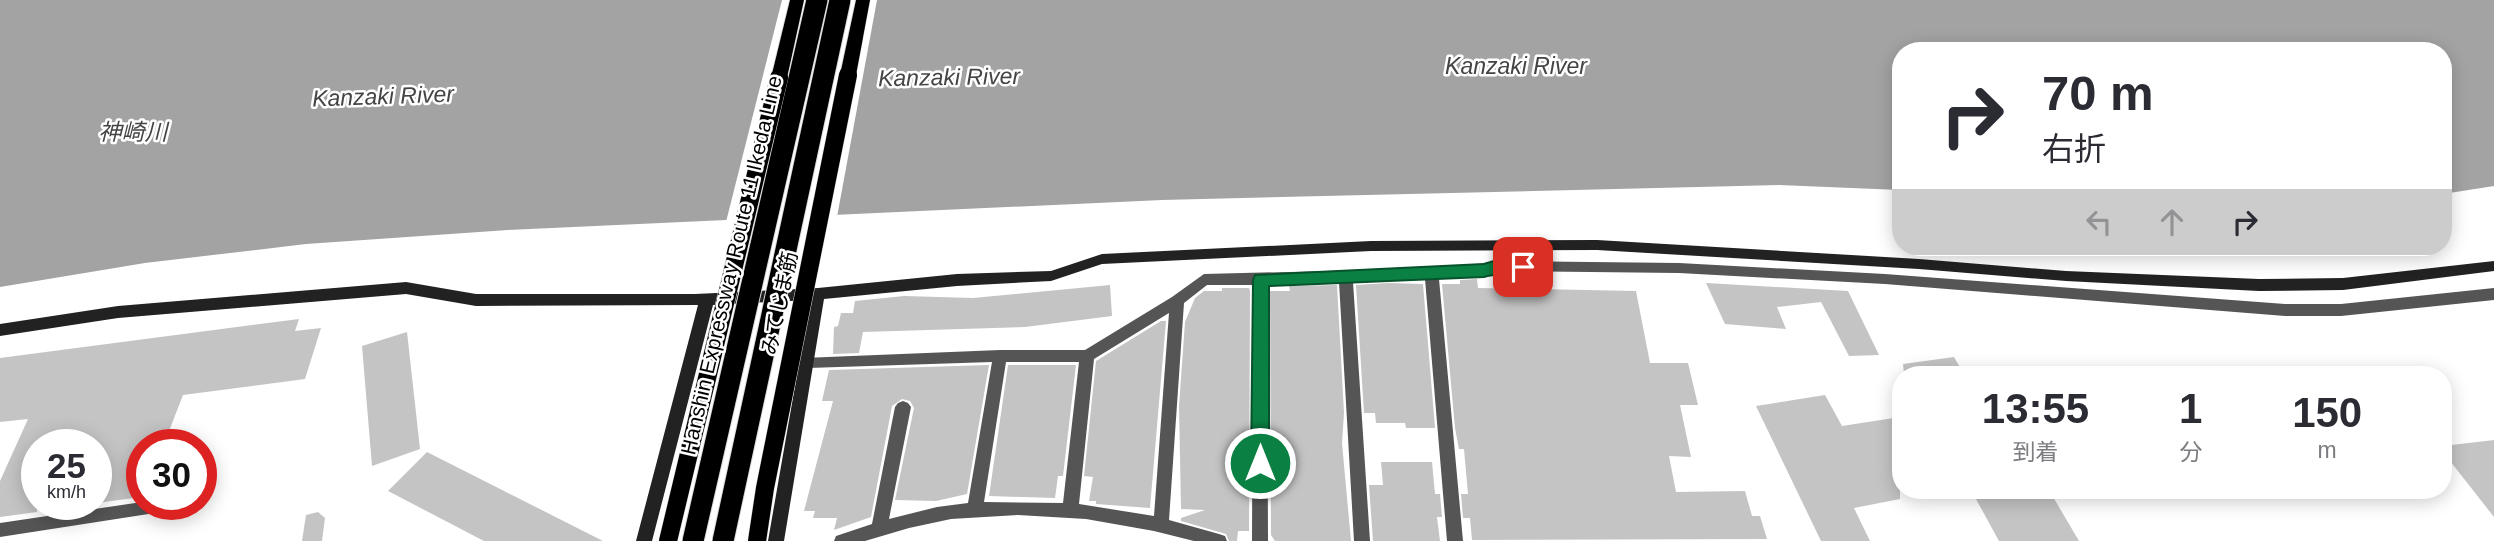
<!DOCTYPE html>
<html lang="ja">
<head>
<meta charset="utf-8">
<style>
  body { margin:0; font-family:Helvetica,"Noto Sans JP",sans-serif; background:#f7f7f7; color:#2b2b33; height:100vh; display:flex; flex-direction:column; font-size:26px; white-space:nowrap }
  * { box-sizing:border-box; margin:0 }
  p { font-size:23px; color:#7c7c81 }
  .icon { flex:none; width:38px; height:38px; fill:none; stroke:currentColor; stroke-width:2; stroke-linecap:round; stroke-linejoin:round }
  .map { position:relative; flex:1; overflow:hidden }
  .panel { position:absolute; left:1892px; top:366px; width:560px; height:133px; display:flex; flex-direction:column; background:#fff; border-radius:28px; box-shadow:0 4px 18px #0003 }
  .panel>* { flex:none }
  .hud { position:absolute; left:1892px; top:42px; width:560px; height:214px; border-radius:28px; box-shadow:0 4px 18px #0003; background:#fff; color:#2b2b33; overflow:hidden }
  .speed { position:absolute; left:21px; top:429px; display:flex; gap:14px; font-size:35px; font-weight:700; text-align:center }
  .speed>* { display:grid; place-content:center; width:91px; height:91px; border-radius:50%; background:#fff; box-shadow:0 4px 18px #0003; line-height:1 }
  .speed small { font-size:18px; font-weight:400 }
  .speed .limit { border:10px solid #d22; background:#fff; color:#111 }
  .pin { position:absolute; display:grid; place-items:center; width:60px; height:60px; color:#fff; margin:-30px; border-radius:14px; box-shadow:0 4px 10px #0006 }
  .me { position:absolute; width:77px; margin:-38px; rotate:0deg; stroke-linejoin:round; filter:drop-shadow(0 0 5px #0008) }
  .turn { display:flex; align-items:center; gap:24px; height:147px; padding:0 35px; font-size:32px }
  .turn .icon { width:91px; height:91px; stroke-width:2.5 }
  .turn b { display:block; font-size:49px; line-height:60px }
  .lanes { display:flex; align-items:center; height:66px; padding:0 35px; background:#0003; justify-content:center; gap:35px; direction:ltr }
  .lanes .off { opacity:.35 }
  .eta { display:flex; justify-content:space-evenly; align-items:center; height:119px; text-align:center }
  .eta b { font-size:42px; font-weight:700; line-height:49px }
  .map>svg:first-child { display:block }
  .water { fill:#a3a3a3 }
  .pier { fill:#fff }
  .building { fill:#c4c4c4 }
  .lines { fill:none; stroke-linecap:round; stroke-linejoin:round }
  .primary-casing { stroke:#dbdbdb; stroke-width:1 }
  .street { fill:#555; fill-rule:evenodd }
  .secondary { fill:#222; fill-rule:evenodd }
  .primary { fill:#000; fill-rule:evenodd }
  .primary-bridge-casing { stroke:#dbdbdb; stroke-width:19; stroke-linecap:butt }
  .highway-bridge-casing { stroke:#dbdbdb; stroke-width:23; stroke-linecap:butt }
  .primary-bridge { stroke:#000; stroke-width:18 }
  .highway-bridge { stroke:#000; stroke-width:21 }
  .route { fill:#0b8043; stroke:#07532c; stroke-width:2 }
  .labels { text-anchor:middle; dominant-baseline:central; stroke-width:5; stroke-linejoin:round; paint-order:stroke }
  .street-label { font-size:21px; fill:#000; stroke:#fff }
  .water-label { font-size:23px; font-style:italic; fill:#444; stroke:#fff }
</style>
</head>
<body>
<div class="map">
<svg width="2494" height="541" viewBox="0 0 2494 541">
  <rect width="100%" height="100%" fill="#fff"/>
  <!-- water -->
  <polygon class="water" points="0,0 2494,0 2494,186 2443,194 2443,51 1900,51 1900,190 1779,185 1162,200 508,230 306,244 145,263 0,287"/>
  <!-- pier -->
  <polygon class="pier" points="782,0 877,0 837,217 726,222"/>
  <!-- building -->
  <g class="building">
    <polygon points="1477,279 1478,288 1636,291 1650,363 1688,363 1698,405 1680,405 1691,457 1669,456 1676,492 1745,491 1752,516 1760,516 1767,539 1472,540 1470,518 1463,518 1461,494 1468,494 1464,449 1459,449 1455,428 1442,284 1460,284 1460,280"/>
    <polygon points="1388,283 1423,284 1435,428 1406,428 1405,423 1376,423 1375,413 1364,413 1356,285"/>
    <polygon points="1706,283 1848,291 1879,355 1849,356 1821,302 1777,307 1786,329 1725,324"/>
    <polygon points="1110,285 1112,316 1025,327 863,332 859,353 833,354 834,327 838,326 841,313 853,313 855,301 904,296 973,298"/>
    <polygon points="1337,285 1344,413 1342,443 1351,541 1275,541 1271,535 1270,291 1290,291 1289,286"/>
    <polygon points="1222,288 1249,288 1250,291 1249,531 1238,531 1237,541 1229,541 1226,534 1181,521 1181,518 1205,510 1181,509 1179,406 1185,322 1195,298 1204,291 1222,291"/>
    <polygon points="299,319 295,331 321,328 305,379 183,395 164,444 142,444 142,497 96,503 96,444 37,444 37,512 0,517 0,481 28,419 0,422 0,358"/>
    <polygon points="1161,321 1166,321 1150,508 1096,504 1096,501 1089,501 1093,477 1084,476 1096,361"/>
    <polygon points="407,332 420,449 372,466 362,346"/>
    <polygon points="1954,357 1964,374 1904,374 1903,364"/>
    <polygon points="989,365 967,494 936,501 895,500 914,408 910,401 902,399 892,406 871,517 834,530 837,518 813,518 815,511 804,511 833,401 822,401 829,370"/>
    <polygon points="1008,365 1076,365 1063,476 1058,476 1055,498 989,496"/>
    <polygon points="1825,395 1842,426 1900,417 1900,499 1854,508 1870,541 1821,541 1756,406"/>
    <polygon points="2494,440 2494,517 2443,452 2443,446"/>
    <polygon points="427,452 603,541 484,541 388,491"/>
    <polygon points="1381,462 1432,462 1435,494 1440,494 1442,517 1437,517 1440,541 1373,541 1369,485 1383,485"/>
    <polygon points="1971,490 2049,490 2079,541 1999,541"/>
    <polygon points="318,512 325,518 322,541 302,541 306,515"/>
  </g>
  <g class="lines">
    <!-- primary casing -->
    <g class="primary-casing">
      <g id="primary">
        <polygon points="790,0 804,0 787,78 779,83 771,78"/>
        <polygon points="856,0 870,0 856,75 848,80 840,75"/>
      </g>
    </g>
    <!-- street -->
    <g class="street">
      <path d="M1497 261 1679 263 1885 274 2285 304H2341L2494 288V300L2341 316H2285L1885 284 1679 273 1497 271 1475 277 1439 279 1463 541H1447L1425 279 1353 282 1370 541H1354L1339 282 1267 284 1268 541H1252L1253 285H1207L1184 303 1169 520 1219 534 1225 536 1227 541H1194L1154 531 1086 519 1018 515 951 519 909 528 865 541H834L836 536 872 524 895 407 898 403 903 401 908 403 911 407 889 519 937 507 968 503 992 362 808 368 803 366 801 362 803 358 1000 350H1085L1172 297 1204 274 1451 268ZM1169 313 1154 516 1079 504 1094 359ZM1006 362H1079L1063 503 984 502Z"/>
      <polygon points="142,502 142,504 155,504 157,508 155,513 0,537 0,523"/>
    </g>
    <!-- secondary -->
    <polygon class="secondary" points="1597,240 1919,259 2066,271 2259,279 2343,278 2494,261 2494,271 2343,290 2259,291 2066,281 1919,269 1597,250 1371,251 1102,264 1051,281 957,286 824,299 784,541 768,541 810,300 713,305 652,541 636,541 698,305 476,306 406,294 118,318 0,336 0,324 118,306 406,282 476,294 695,294 818,288 957,274 1051,271 1102,254 1371,241"/>
    <!-- primary -->
    <use href="#primary" class="primary"/>
    <!-- primary-bridge casing -->
    <g class="primary-bridge-casing">
      <g id="primary-bridge">
        <polyline points="668,541 779,78"/>
        <polyline points="757,541 765,488 848,75"/>
      </g>
    </g>
    <!-- highway-bridge casing -->
    <g class="highway-bridge-casing">
      <g id="highway-bridge">
        <polyline points="693,541 817,0"/>
        <polyline points="723,541 840,0"/>
      </g>
    </g>
    <!-- primary-bridge -->
    <use href="#primary-bridge" class="primary-bridge"/>
    <!-- highway-bridge -->
    <use href="#highway-bridge" class="highway-bridge"/>
  </g>
  <!-- route -->
  <path class="route" d="M1497 260H1523L1531 267C1523 277 1498 272 1484 277L1269 286V463L1266 468 1260 470 1254 468 1251 463 1253 280 1255 275 1484 264Z"/>
  <g class="labels">
    <!-- street labels -->
    <g class="street-label">
      <text transform="translate(731 265) rotate(-77)">Hanshin Expressway Route 11 Ikeda Line</text>
      <text transform="translate(779 303) rotate(-78)">みてじま筋</text>
    </g>
    <!-- water labels -->
    <g class="water-label">
      <text x="1516" y="66">Kanzaki River</text>
      <text transform="translate(949 77) rotate(-1)">Kanzaki River</text>
      <text transform="translate(383 96) rotate(-2)">Kanzaki River</text>
      <text x="133" y="132">神崎川</text>
    </g>
  </g>
</svg>
<div class="speed"><div>25<small>km/h</small></div><div class="limit">30</div></div>
<div class="pin" style="left:1523px;top:267px;background:#d93025"><svg class="icon" aria-label="arrive" viewBox="0 0 24 24"><path d="M6 21V4h12l-3 4 3 4H6"/></svg></div>
<svg class="me" style="left:1260px;top:463px" viewBox="-20 -20 40 40"><circle r="17" fill="#0b8043" stroke="#fff" stroke-width="3"/><path d="M0-11L8 9 0 5-8 9z" fill="#fff"/></svg>
<div class="hud">
<div class="turn"><svg class="icon" aria-label="right" viewBox="0 0 24 24"><path d="M7 20v-9h11M14 6l5 5-5 5"/></svg><div><b>70 m</b>右折</div></div>
<div class="lanes"><svg class="icon off" aria-label="left" viewBox="0 0 24 24"><path d="M17 20v-9H6M10 6l-5 5 5 5"/></svg><svg class="icon off" aria-label="ahead" viewBox="0 0 24 24"><path d="M12 20V5M6 11l6-6 6 6"/></svg><svg class="icon" aria-label="right" viewBox="0 0 24 24"><path d="M7 20v-9h11M14 6l5 5-5 5"/></svg></div>
</div>
<section class="panel">
<div class="eta">
<div><b>13:55</b><p>到着</p></div>
<div><b>1</b><p>分</p></div>
<div><b>150</b><p>m</p></div>
</div>
</section>
</div>
</body>
</html>
